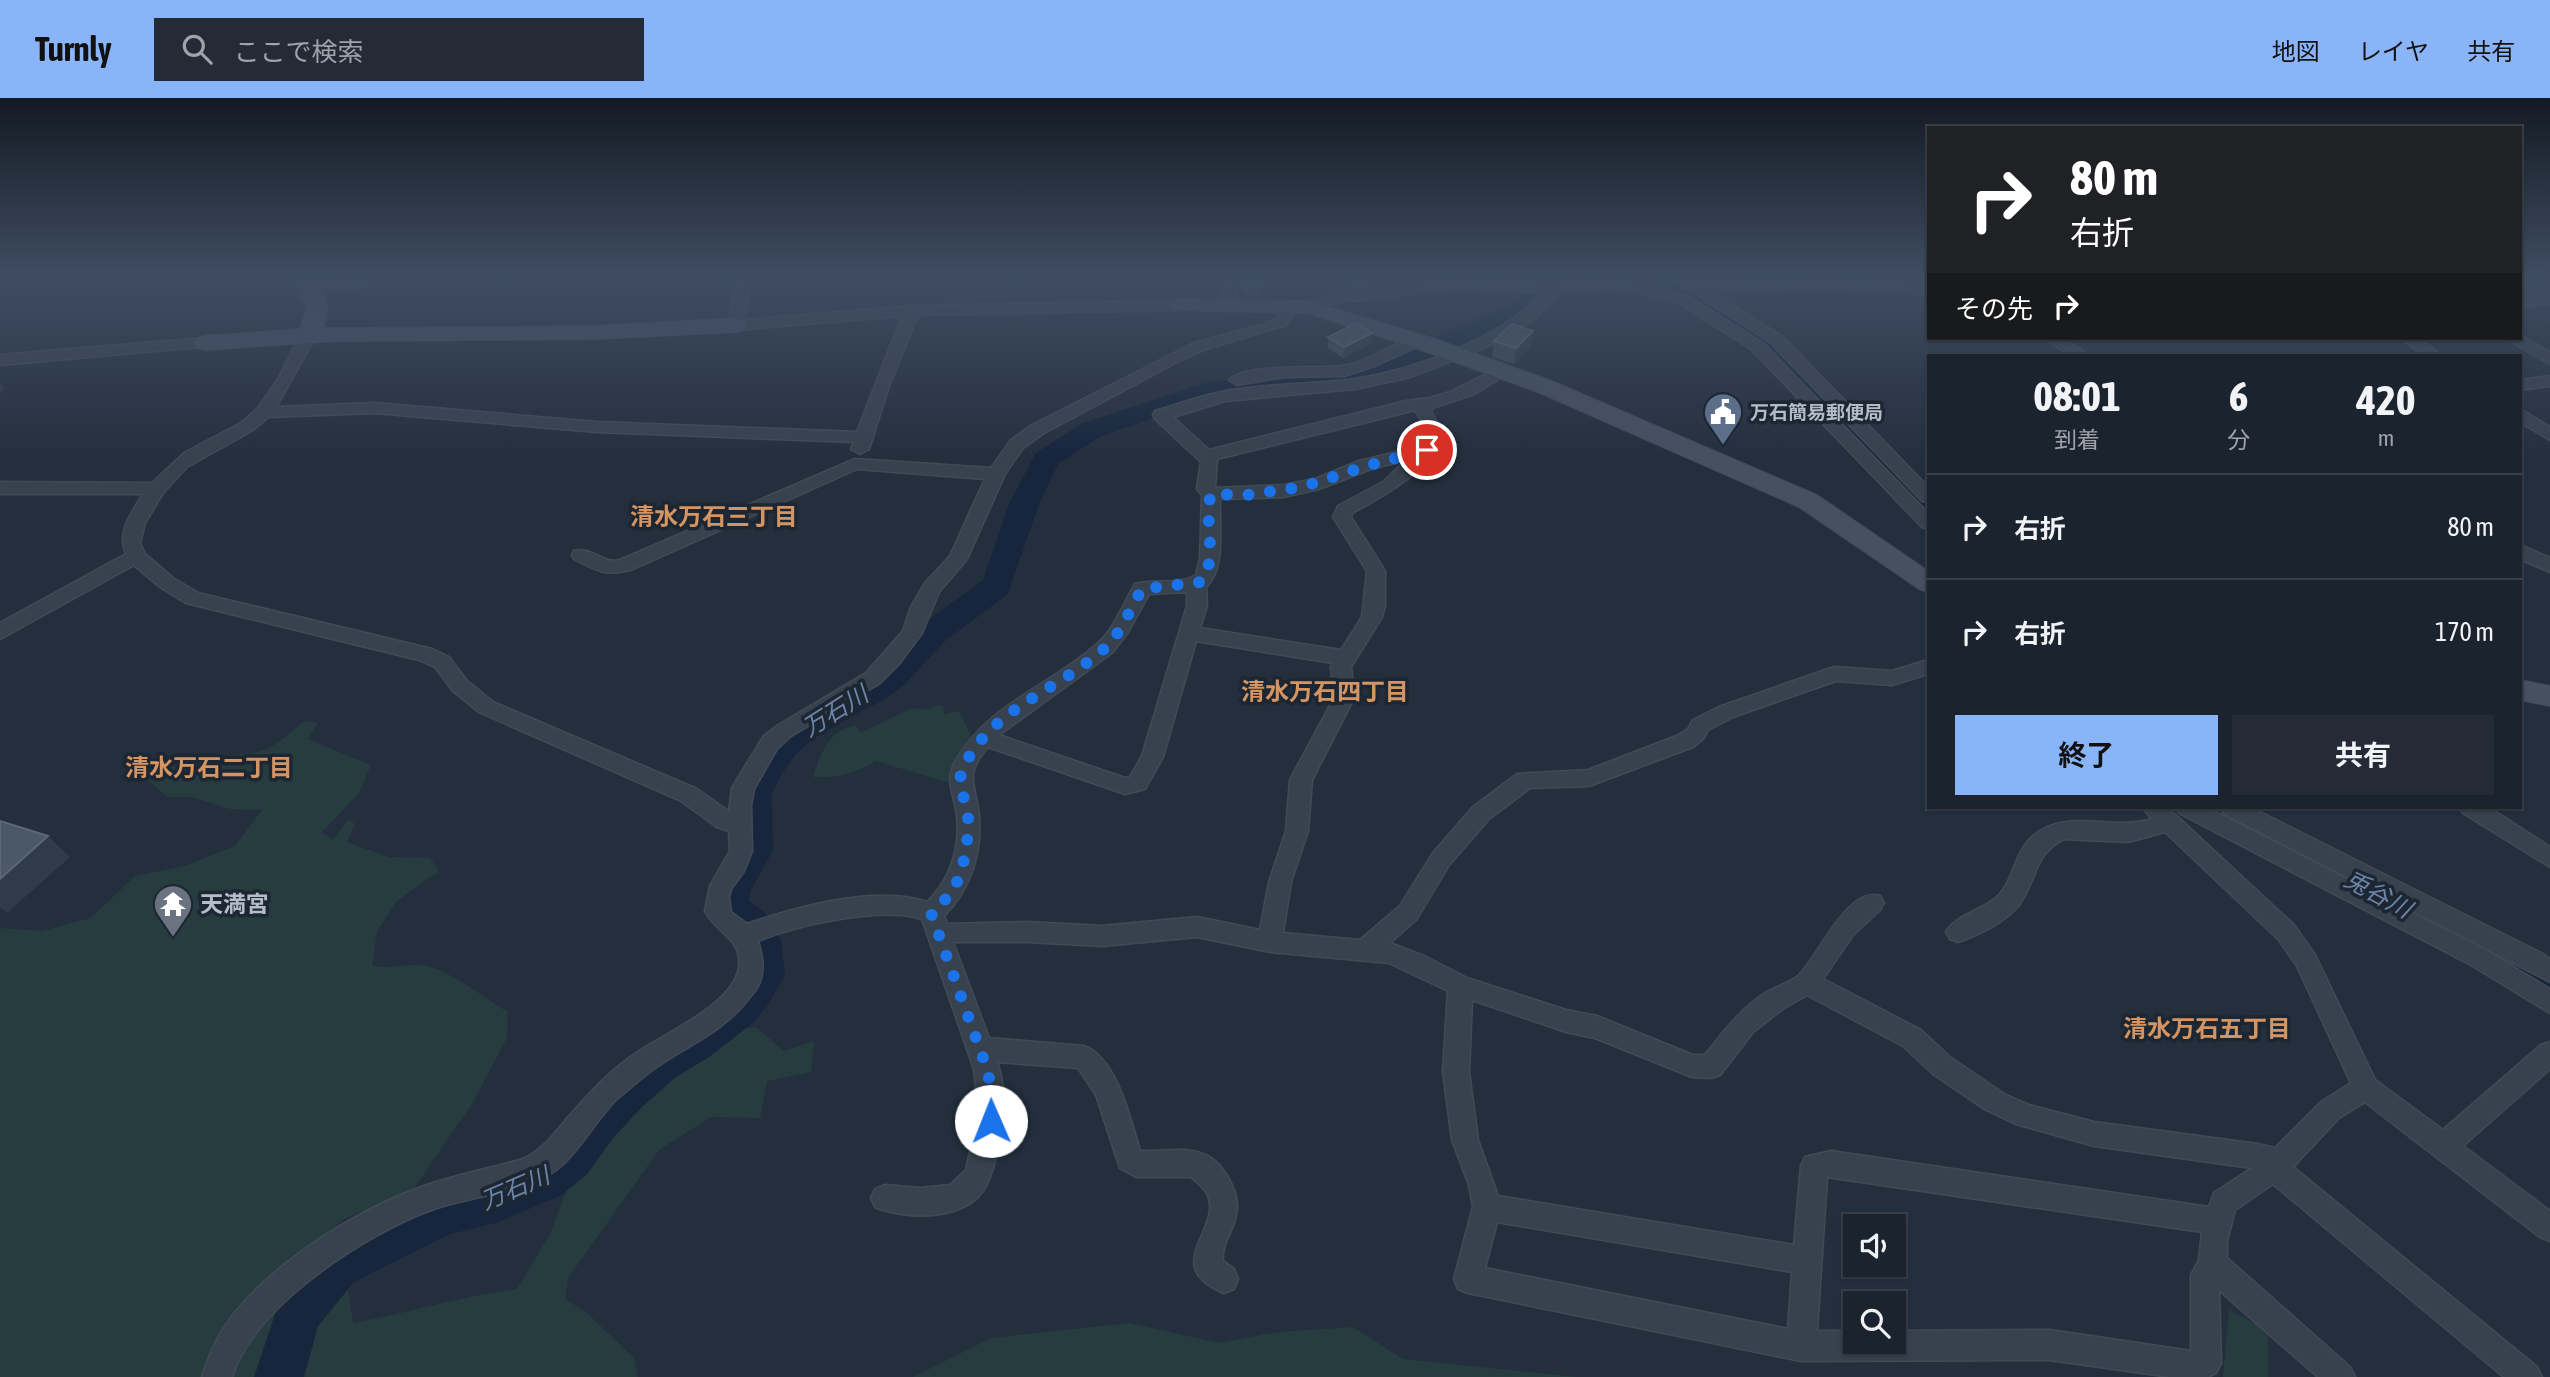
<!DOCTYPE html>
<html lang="ja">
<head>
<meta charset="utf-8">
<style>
  body { margin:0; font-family:"Asap Condensed","Noto Sans JP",sans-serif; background:#242b36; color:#f1f3f6; height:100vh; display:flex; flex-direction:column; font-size:26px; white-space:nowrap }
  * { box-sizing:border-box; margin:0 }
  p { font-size:23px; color:#a0a4aa }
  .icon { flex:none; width:38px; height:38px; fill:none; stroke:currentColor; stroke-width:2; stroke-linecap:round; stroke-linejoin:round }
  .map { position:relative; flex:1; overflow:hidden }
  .side { position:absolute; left:1927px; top:256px; width:595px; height:455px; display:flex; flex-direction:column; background:#1b232e; border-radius:0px; box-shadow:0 2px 5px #0004,0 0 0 2px #39404a }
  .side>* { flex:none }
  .banner { position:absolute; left:1927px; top:28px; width:595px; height:214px; border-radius:0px; box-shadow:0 2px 5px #0004,0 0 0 2px #39404a; background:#202124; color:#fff; overflow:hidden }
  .controls { position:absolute; left:1843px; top:1116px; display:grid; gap:14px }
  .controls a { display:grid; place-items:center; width:63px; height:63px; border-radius:0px; background:#1b232e; box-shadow:0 2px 5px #0004,0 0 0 2px #39404a; font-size:35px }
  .pin { position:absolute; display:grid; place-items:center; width:60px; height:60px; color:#fff; margin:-30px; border:4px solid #fff; border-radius:50%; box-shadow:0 2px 7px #0007 }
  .me { position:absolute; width:77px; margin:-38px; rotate:359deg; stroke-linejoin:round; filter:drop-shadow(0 0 5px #0008) }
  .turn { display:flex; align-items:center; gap:24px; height:147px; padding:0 28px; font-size:32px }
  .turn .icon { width:91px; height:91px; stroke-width:2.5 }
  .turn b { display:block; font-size:49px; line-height:60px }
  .then { display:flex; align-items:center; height:66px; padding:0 28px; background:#0003; gap:14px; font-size:26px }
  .eta { display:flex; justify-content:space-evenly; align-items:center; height:119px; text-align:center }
  .eta b { font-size:42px; font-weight:700; line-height:49px }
  .cta { display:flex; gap:14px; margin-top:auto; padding:14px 28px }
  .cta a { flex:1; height:80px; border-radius:0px; background:#8ab4f8; color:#111; font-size:28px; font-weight:700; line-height:80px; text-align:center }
  .cta a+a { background:#242b36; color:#f1f3f6 }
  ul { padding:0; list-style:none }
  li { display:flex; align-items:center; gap:21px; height:105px; padding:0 28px; border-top:2px solid #39404a }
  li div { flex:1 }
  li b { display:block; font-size:26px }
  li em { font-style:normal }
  header { display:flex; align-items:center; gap:42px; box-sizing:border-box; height:98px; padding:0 35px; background:#8ab4f8; color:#111 }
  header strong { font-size:33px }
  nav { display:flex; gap:38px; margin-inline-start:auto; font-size:24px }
  .search { width:490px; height:63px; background:#242b36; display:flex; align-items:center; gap:18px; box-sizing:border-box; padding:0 24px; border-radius:0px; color:#a0a4aa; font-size:26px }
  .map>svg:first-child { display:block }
  .green { fill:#263c3f }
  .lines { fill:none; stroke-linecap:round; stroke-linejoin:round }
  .river { fill:#17263c; fill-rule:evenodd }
  .street-casing { stroke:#414a57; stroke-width:3 }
  .secondary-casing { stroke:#414a57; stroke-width:2 }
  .street { fill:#38414e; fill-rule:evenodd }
  .secondary { fill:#465061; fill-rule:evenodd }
  .wall { fill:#3f4b5c }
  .shaded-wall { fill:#2f3b4b }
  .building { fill:#4b5868; stroke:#5c6777; stroke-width:2 }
  .route { stroke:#1a73e8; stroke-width:12; stroke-dasharray:0 21.6 }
  .labels { text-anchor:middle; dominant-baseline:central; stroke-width:7; stroke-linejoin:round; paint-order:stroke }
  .far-poi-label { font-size:19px; font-weight:bold; fill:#b4bcc9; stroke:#1d2633; text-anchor:start }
  .poi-label { font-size:23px; font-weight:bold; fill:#b4bcc9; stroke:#1d2633; text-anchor:start }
  .neighbourhood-label { font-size:24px; font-weight:bold; fill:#d59563; stroke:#1d2633 }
  .water-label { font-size:24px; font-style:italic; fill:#6d86a8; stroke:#1d2633 }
</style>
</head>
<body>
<header>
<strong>Turnly</strong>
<div class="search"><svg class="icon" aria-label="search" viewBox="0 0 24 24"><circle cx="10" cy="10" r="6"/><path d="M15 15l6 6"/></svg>ここで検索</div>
<nav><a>地図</a><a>レイヤ</a><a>共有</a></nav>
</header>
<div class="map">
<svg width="2550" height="1279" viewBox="0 0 2550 1279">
  <rect width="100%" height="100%" fill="#242f3e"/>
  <!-- green -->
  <g class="green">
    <path d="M938 607 943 609 944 616 959 613 971 638 957 666 953 686 876 663C854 676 839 680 813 679 821 655 828 633 856 627L860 635 912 610 928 612Z"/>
    <path d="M305 623 318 625 308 641 371 667 359 695 322 734 333 742 348 721 355 726 347 744 389 759 430 760 439 773 397 803 377 833 372 868C389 871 399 867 416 867 446 867 482 899 508 914L507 940 472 1006 412 1093 344 1121 291 1172 348 1193 353 1225C408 1215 461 1198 517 1191L550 1136 574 1072 609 1022 669 966 723 930H757L784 953 814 943 811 974 767 983 760 1020 711 1019 659 1052 568 1180 565 1201 586 1214 634 1260 638 1279H0V830L42 833 91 820 135 778 185 768 235 748 262 712 230 711 192 699H167L141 676 138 668C162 656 175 673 197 673 225 651 237 660 264 652 278 647 293 631 305 623Z"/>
    <polygon points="2229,1212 2268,1232 2268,1279 2223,1279"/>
    <polygon points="1129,1225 1219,1245 1278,1234 1353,1229 1403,1261 1578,1279 913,1279 991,1240"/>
  </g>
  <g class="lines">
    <!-- river -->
    <g class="river">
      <polygon points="1538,180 1565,180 1525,219 1389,278 1347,289 1248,294 1220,298 1101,338 1058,366 1039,406 1008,496 945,543 906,585 884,602 849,619 812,642 795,657 781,677 772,696 773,752 750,794 749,803 763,813 781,842 785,877 768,907 753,925 709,959 676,979 643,1008 613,1040 588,1075 562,1097 496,1125 450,1136 354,1184 318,1228 304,1279 254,1279 281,1198 320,1152 428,1099 495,1081 530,1067 556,1045 583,1012 613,980 646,953 679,933 723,899 740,883 745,875 742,845 735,835 722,826 711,803 712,791 735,752 736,696 753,660 771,639 788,624 825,601 860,584 882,569 921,527 983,482 1009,406 1036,355 1081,326 1205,285 1248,278 1346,273 1371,266 1507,209"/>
      <polygon points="1650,180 1680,180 1755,225 1793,254 1928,395 1928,421 1917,419 1775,266 1737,235 1653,185"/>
      <path d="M2186 709H2237L2365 770 2550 869V907L2536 902C2423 836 2308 777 2191 719Z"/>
    </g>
    <!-- street casing -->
    <g class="street-casing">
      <g id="street">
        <polygon points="370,180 366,188 361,189 308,191 301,187 308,183"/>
        <path d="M736 180H750L745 222 912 208 1180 202 1188 207 1180 212 918 217 889 288 869 351 860 356 851 351 854 344 597 334 375 315 268 319 253 332 187 369 163 395 145 425 140 445 145 456 173 480 198 495 432 551 449 559 467 583 493 604 697 691 729 714 732 690 763 639 777 628 866 575 903 533 911 509 925 485 950 458 985 381 857 371 633 471C605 479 599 473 574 461L572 457 574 453C591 448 604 467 620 462L855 361 991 370 1011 342 1032 327 1194 245 1268 225 1276 221 1288 204H1298L1301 207 1286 227 1206 251 1177 264 1044 335 1023 350 1005 376 967 461 939 494 922 535 899 566 880 585 791 638 777 651 754 691 751 707 752 753 744 773 731 791 729 800 731 814 747 826C797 809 876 787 927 804 952 781 962 744 956 711 952 693 946 681 955 664 988 605 1049 589 1098 545 1115 530 1123 506 1135 486 1154 481 1181 487 1196 477L1200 460 1202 397 1197 391 1201 364 1155 321 1153 317 1155 313C1177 307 1199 298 1222 294 1265 285 1312 287 1355 281 1415 272 1502 240 1542 195L1460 189 1358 203 1344 202 1309 214 1301 209 1304 206 1338 194 1358 180H1376L1359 193 1460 181 1547 186 1612 181 1686 197 1763 245 1928 415V431L1922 429 1751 251 1676 203 1612 189 1559 194 1536 220 1518 232 1482 251 1407 280 1355 291 1225 303 1173 319 1209 352 1406 303 1430 300 1450 294 1496 271 1502 269 1510 274 1474 296 1432 310 1431 314 1446 338C1433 370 1382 399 1352 415L1351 419 1385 473V508L1382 519 1351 569 1354 600 1312 682 1308 733 1291 784 1283 835 1360 842 1400 808 1433 755 1473 709 1517 676 1588 672 1679 637 1688 631 1693 622 1719 609 1828 571 1835 569 1892 573 1928 562V576L1892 587 1836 583 1733 619 1708 632 1703 641 1693 649 1589 688 1530 690 1489 721 1449 767 1416 822 1390 845 1424 858 1467 880 1566 912 1597 918 1693 957H1705C1723 934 1740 912 1765 895 1775 889 1790 885 1799 877 1818 859 1848 787 1880 798L1884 805 1880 812 1853 837 1823 881 1921 932 1951 960 2004 996 2029 1007 2094 1024 2258 1046 2275 1050 2321 1004 2351 985 2297 868 2278 841 2165 734 2128 744 2064 741C2032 758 2038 781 2019 807 2005 824 1979 837 1958 844L1950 841 1946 834C1955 817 1984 812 1998 798 2013 783 2014 758 2029 742 2062 707 2111 734 2152 721L2142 709H2167L2294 827 2314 855 2375 982 2443 1032 2541 947 2550 944V971L2463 1048 2550 1113V1143L2540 1139 2365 1004 2339 1020 2293 1069 2537 1269 2542 1279H2504L2273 1086 2235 1112 2227 1143V1160L2350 1269 2355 1279H2318L2219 1192 2221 1265 2216 1275 2208 1279H2170L2050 1262 1801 1263 1468 1195 1458 1191 1454 1181 1473 1109 1469 1087 1452 1042 1443 974 1448 893 1389 865 1270 854 1197 839 1102 848 1028 844H953L989 940 1084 948C1117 960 1131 1023 1140 1053 1158 1054 1182 1049 1200 1055 1222 1061 1241 1094 1236 1117 1233 1134 1221 1146 1223 1163L1234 1171 1238 1181 1234 1191 1224 1195C1158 1168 1225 1130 1207 1095 1203 1089 1196 1083 1191 1079H1136L1120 1070 1096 997 1078 970 997 964C1006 987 1004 1014 1000 1038 996 1056 994 1074 985 1090 965 1123 907 1122 875 1109L871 1100 875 1091 885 1087 921 1090 950 1087 966 1072 974 1036 977 999 974 971 922 821C882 808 797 827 758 843 762 857 765 869 760 884 757 892 750 899 745 905 719 937 683 949 651 973 640 981 629 991 618 1000 597 1020 578 1056 556 1072 524 1095 471 1098 434 1111 366 1135 254 1208 232 1279H202C209 1257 218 1236 233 1217 278 1161 361 1109 430 1086 460 1076 492 1070 523 1061 543 1052 555 1035 569 1018 589 996 609 973 635 956 663 936 734 907 739 869 743 841 716 835 705 813L710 788 730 753 729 733 717 729 681 703 479 614 453 593 435 569 419 562 186 505 160 489 134 467 0 541V525L126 456C116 435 132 414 143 396H0V384L152 385 184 355 241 325 258 310 278 281 301 236 309 231 317 236 276 309 375 305 597 324 857 334 902 218 736 232 728 227ZM1415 312 1430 338 1422 348 1359 363 1315 381 1284 387 1215 390 1217 361ZM1406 362 1383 384 1338 408 1333 419 1367 473 1362 519 1341 552 1200 530 1207 508 1206 489C1226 471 1219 426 1220 401L1284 399 1319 391 1371 371ZM1187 494V508L1142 658 1130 679 1125 680 999 637 1113 554 1128 534 1149 496ZM1196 543 1333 565 1331 569 1334 600 1290 682 1286 733 1269 784 1260 832 1197 819 1102 828 1028 824 947 826 944 818C970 792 982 756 979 719 977 688 962 678 988 649L1125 696 1145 691 1163 659ZM1807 897 1903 948 1933 976 1986 1012 2016 1026 2094 1048 2252 1070 2214 1095 2209 1109 1831 1053 1805 1059 1801 1068 1794 1147 1498 1098 1478 1042 1469 974 1472 902 1566 934 1595 940 1692 979 1711 980 1720 977 1753 934 1784 910ZM1827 1079 2202 1134 2199 1162 2191 1177V1253L2050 1232 1894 1233V1244H1855V1233H1817ZM1497 1124 1792 1174 1788 1231 1485 1170Z"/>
        <polygon points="1220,180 1234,180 1238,206 1235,209 1230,211 1222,206"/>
        <polygon points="1671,180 1689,180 1697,185 1826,181 1928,187 1928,196 1826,189 1711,194 1783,239 1928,389 1928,404 1922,403 1771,245"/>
        <polygon points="2550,195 2550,205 2520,209 2520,199"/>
        <polygon points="2520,237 2550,254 2550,266 2505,240 2520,240"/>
        <path d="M1417 238 1423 240 1425 243 1423 246 1377 267 1344 278 1284 279 1237 287 1229 282C1245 265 1317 271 1341 268 1368 265 1391 245 1417 238Z"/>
        <polygon points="205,240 213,245 211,248 0,267 0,257"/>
        <polygon points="2045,240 2063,240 2088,257 2069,257"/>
        <polygon points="2401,240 2419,240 2441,257 2423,257"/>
        <polygon points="2550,278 2550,288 2520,292 2520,282"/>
        <polygon points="2520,311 2550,329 2550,342 2520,324"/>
        <polygon points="2520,447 2550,460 2550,474 2520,461"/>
        <polygon points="2176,709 2206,709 2487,853 2550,891 2550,915 2471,867 2179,715"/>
        <polygon points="2220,709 2250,709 2541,855 2550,861 2550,884 2223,715"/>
        <polygon points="2460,709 2488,709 2550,749 2550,769 2463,715"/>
      </g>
    </g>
    <!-- secondary casing -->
    <g class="secondary-casing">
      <g id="secondary">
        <path d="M293 180H314C326 198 332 210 323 230L596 228 736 220 744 222 747 227 744 232 736 234 596 241 335 243 205 252 197 250 194 245 197 240 205 238 300 231 307 207Z"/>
        <polygon points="1180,201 1309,203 1435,241 1554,284 1817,397 1928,473 1928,494 1919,491 1799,409 1538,294 1419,251 1307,215 1172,212 1169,207 1172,202"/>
        <polygon points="2520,582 2550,588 2550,608 2520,602"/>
      </g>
    </g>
    <!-- street -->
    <use href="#street" class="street"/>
    <!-- secondary -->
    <use href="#secondary" class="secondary"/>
  </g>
  <!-- wall -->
  <g class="wall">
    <polygon points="676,180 731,180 730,183 708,184 707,182 677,184"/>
    <polygon points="1245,180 1265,180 1259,198 1242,196 1242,186"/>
    <polygon points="1372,235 1372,245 1343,260 1328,250 1328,239"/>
    <polygon points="1494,243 1531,249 1514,266 1492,259"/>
  </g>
  <!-- shaded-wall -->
  <g class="shaded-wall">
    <polygon points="1262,180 1265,180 1259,198 1259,188"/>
    <polygon points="1533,233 1531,249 1514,266 1516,250"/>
    <polygon points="1372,235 1372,245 1343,260 1344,249"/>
    <polygon points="0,284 5,291 0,295"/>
    <polygon points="48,738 70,759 7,815 0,809 0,781"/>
  </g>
  <!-- building -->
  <g class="building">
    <polygon points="1245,180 1262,180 1259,188 1242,186"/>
    <polygon points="1357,225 1372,235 1344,249 1328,239"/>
    <polygon points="1512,226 1533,233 1516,250 1494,243"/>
    <polygon points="0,723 48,738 0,781"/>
  </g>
  <!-- sky -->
  <linearGradient id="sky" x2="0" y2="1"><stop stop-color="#141a22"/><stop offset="0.5" stop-color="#3f4d63"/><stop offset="1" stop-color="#3f4d63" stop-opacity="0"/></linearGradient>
  <rect width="2550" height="359" fill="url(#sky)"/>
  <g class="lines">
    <!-- route -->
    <path class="route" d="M991 1023V990L987 971 931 815C938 808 948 800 953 792 964 773 969 741 968 719 967 700 954 687 964 668 993 609 1060 592 1106 549 1121 535 1131 509 1142 491L1201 484C1219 461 1203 423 1211 396L1246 397 1302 389 1366 368 1427 352"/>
  </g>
  <!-- icons -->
  <defs>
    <g id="civic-pin" transform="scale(2.0125)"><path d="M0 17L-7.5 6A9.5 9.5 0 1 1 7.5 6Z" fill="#5c6f8a" stroke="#1d2633"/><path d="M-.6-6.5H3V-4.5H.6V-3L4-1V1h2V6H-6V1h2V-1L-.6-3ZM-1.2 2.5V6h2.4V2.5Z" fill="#fff"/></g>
    <g id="temple-pin" transform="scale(2.0125)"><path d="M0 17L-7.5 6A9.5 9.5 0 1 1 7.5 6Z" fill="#6b7280" stroke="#1d2633"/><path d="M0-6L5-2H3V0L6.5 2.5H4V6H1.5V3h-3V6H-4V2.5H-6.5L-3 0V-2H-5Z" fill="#fff"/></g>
  </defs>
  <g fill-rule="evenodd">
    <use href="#civic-pin" x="1723" y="314"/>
    <use href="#temple-pin" x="173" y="806"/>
  </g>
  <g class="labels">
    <!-- far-poi labels -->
    <g class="far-poi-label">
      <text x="1750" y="314">万石簡易郵便局</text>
    </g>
    <!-- poi labels -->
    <g class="poi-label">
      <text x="200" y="806">天満宮</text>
    </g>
    <!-- neighbourhood labels -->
    <g class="neighbourhood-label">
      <text x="714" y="418">清水万石三丁目</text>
      <text x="1325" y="593">清水万石四丁目</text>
      <text x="209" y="669">清水万石二丁目</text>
      <text x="2207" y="930">清水万石五丁目</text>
    </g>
    <!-- water labels -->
    <g class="water-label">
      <text transform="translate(835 613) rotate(-32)">万石川</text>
      <text transform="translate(2378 796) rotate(28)">兎谷川</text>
      <text transform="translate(515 1090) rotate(-23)">万石川</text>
    </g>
  </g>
</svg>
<div class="controls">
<a><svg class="icon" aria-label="sound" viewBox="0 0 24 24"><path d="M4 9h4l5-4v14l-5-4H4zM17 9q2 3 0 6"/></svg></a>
<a><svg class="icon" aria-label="search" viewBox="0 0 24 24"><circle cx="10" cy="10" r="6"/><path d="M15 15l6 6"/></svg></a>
</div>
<div class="pin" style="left:1427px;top:352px;background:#d93025"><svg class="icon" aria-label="arrive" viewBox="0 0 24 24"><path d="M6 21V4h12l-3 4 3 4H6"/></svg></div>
<svg class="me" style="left:991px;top:1023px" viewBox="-20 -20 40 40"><circle r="19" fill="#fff"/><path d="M0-13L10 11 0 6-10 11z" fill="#1a73e8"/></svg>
<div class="banner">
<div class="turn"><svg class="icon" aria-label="right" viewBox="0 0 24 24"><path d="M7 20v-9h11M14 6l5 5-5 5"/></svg><div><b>80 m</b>右折</div></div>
<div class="then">その先<svg class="icon" aria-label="right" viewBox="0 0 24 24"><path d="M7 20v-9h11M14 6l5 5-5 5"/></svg></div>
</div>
<section class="side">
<div class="eta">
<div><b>08:01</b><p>到着</p></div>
<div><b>6</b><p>分</p></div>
<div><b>420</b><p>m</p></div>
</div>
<ul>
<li><svg class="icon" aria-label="right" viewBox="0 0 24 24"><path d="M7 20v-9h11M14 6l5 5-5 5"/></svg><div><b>右折</b></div><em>80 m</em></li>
<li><svg class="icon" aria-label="right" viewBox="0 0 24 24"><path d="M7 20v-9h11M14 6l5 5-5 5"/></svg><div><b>右折</b></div><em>170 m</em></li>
</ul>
<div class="cta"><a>終了</a><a>共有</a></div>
</section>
</div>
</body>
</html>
